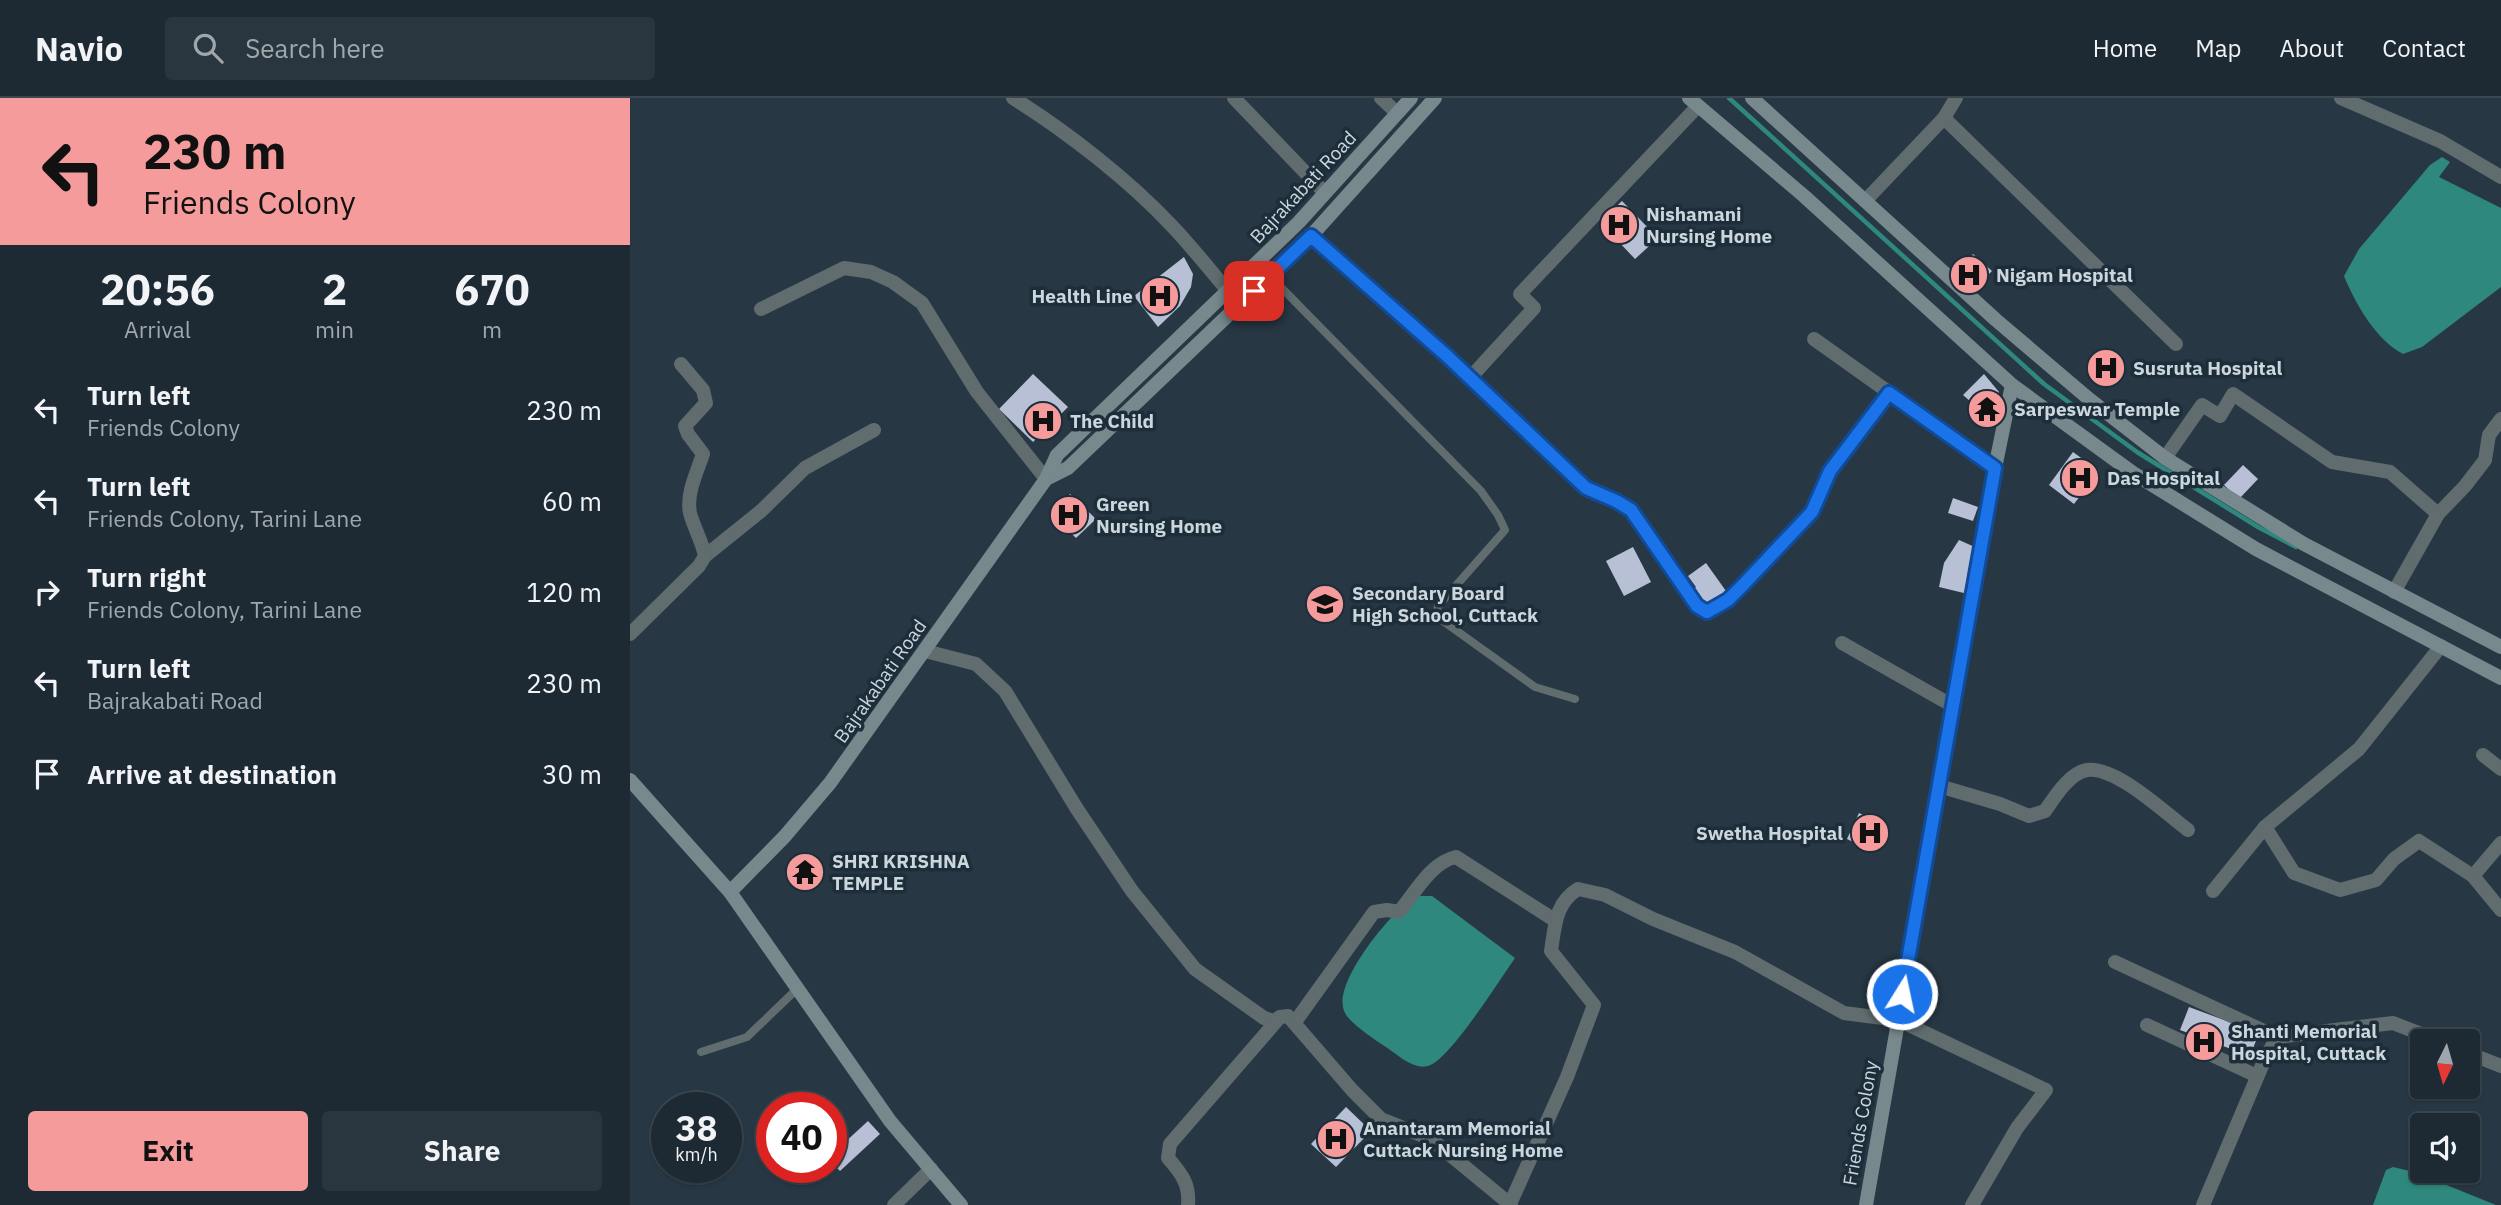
<!DOCTYPE html>
<html lang="en">
<head>
<meta charset="utf-8">
<style>
  body { margin:0; font-family:"IBM Plex Sans",sans-serif; background:#2a363f; color:#f1f3f6; height:100vh; display:flex; flex-direction:column; font-size:26px; white-space:nowrap }
  * { box-sizing:border-box; margin:0 }
  p { font-size:23px; color:#a0a7ac }
  .icon { flex:none; width:38px; height:38px; fill:none; stroke:currentColor; stroke-width:2; stroke-linecap:round; stroke-linejoin:round }
  .map { position:relative; flex:1; overflow:hidden }
  .drawer { display:flex; flex-direction:column; background:#1d2a33; width:630px }
  .drawer>* { flex:none }
  .guide { background:#f59b9b; color:#111; overflow:hidden }
  .needle { width:46px; rotate:185deg }
  .tools { position:absolute; left:1780px; top:931px; display:grid; gap:14px }
  .tools a { display:grid; place-items:center; width:70px; height:70px; border-radius:7px; background:#1d2a33; box-shadow:0 2px 5px #0004,0 0 0 2px #3b464e; font-size:35px }
  .speed { position:absolute; left:21px; top:994px; display:flex; gap:14px; font-size:35px; font-weight:700; text-align:center }
  .speed>* { display:grid; place-content:center; width:91px; height:91px; border-radius:50%; background:#1d2a33; box-shadow:0 2px 5px #0004,0 0 0 2px #3b464e; line-height:1 }
  .speed small { font-size:18px; font-weight:400 }
  .speed .limit { border:10px solid #d22; background:#fff; color:#111 }
  .pin { position:absolute; display:grid; place-items:center; width:60px; height:60px; color:#fff; margin:-30px; border-radius:14px; box-shadow:0 4px 10px #0006 }
  .me { position:absolute; width:77px; margin:-38px; rotate:10deg; stroke-linejoin:round; filter:drop-shadow(0 0 5px #0008) }
  .turn { display:flex; align-items:center; gap:24px; height:147px; padding:0 28px; font-size:32px }
  .turn .icon { width:91px; height:91px; stroke-width:2.5 }
  .turn b { display:block; font-size:49px; line-height:60px }
  .eta { display:flex; justify-content:space-evenly; align-items:center; height:119px; text-align:center }
  .eta b { font-size:42px; font-weight:700; line-height:49px }
  .button { display:flex; gap:14px; margin-top:auto; padding:14px 28px }
  .button a { flex:1; height:80px; border-radius:7px; background:#f59b9b; color:#111; font-size:28px; font-weight:700; line-height:80px; text-align:center }
  .button a+a { background:#2a363f; color:#f1f3f6 }
  ul { padding:0; list-style:none }
  li { display:flex; align-items:center; gap:21px; height:91px; padding:0 28px }
  li div { flex:1 }
  li b { display:block; font-size:26px }
  li em { font-style:normal }
  header { display:flex; align-items:center; gap:42px; box-sizing:border-box; height:98px; padding:0 35px; background:#1d2a33; border-bottom:2px solid #3b464e }
  header strong { font-size:33px }
  nav { display:flex; gap:38px; margin-inline-start:auto; font-size:24px }
  .search { width:490px; height:63px; background:#2a363f; display:flex; align-items:center; gap:18px; box-sizing:border-box; padding:0 24px; border-radius:7px; color:#a0a7ac; font-size:26px }
  main { display:flex; flex:1; min-height:0 }
  .map>svg:first-child { display:block }
  .water { fill:#2e887d }
  .lines { fill:none; stroke-linecap:round; stroke-linejoin:round }
  .stream { stroke:#2e887d; stroke-width:4.5 }
  .building { fill:#b8c0d6 }
  .lane { stroke:#606c6e; stroke-width:8 }
  .street { stroke:#606c6e; stroke-width:14 }
  .secondary { stroke:#77898d; stroke-width:14 }
  .route-casing { stroke:#114b97; stroke-width:18 }
  .route { stroke:#1a73e8; stroke-width:12 }
  .labels { text-anchor:middle; dominant-baseline:central; stroke-width:7; stroke-linejoin:round; paint-order:stroke }
  .street-label { font-size:19px; fill:#cbd6dd; stroke:#1d2e3a }
  .poi-label { font-size:19px; font-weight:bold; fill:#cbd6dd; stroke:#1d2e3a; text-anchor:start }
</style>
</head>
<body>
<header>
<strong>Navio</strong>
<div class="search"><svg class="icon" aria-label="search" viewBox="0 0 24 24"><circle cx="10" cy="10" r="6"/><path d="M15 15l6 6"/></svg>Search here</div>
<nav><a>Home</a><a>Map</a><a>About</a><a>Contact</a></nav>
</header>
<main>
<section class="drawer">
<div class="guide">
<div class="turn"><svg class="icon" aria-label="left" viewBox="0 0 24 24"><path d="M17 20v-9H6M10 6l-5 5 5 5"/></svg><div><b>230 m</b>Friends Colony</div></div>
</div>
<div class="eta">
<div><b>20:56</b><p>Arrival</p></div>
<div><b>2</b><p>min</p></div>
<div><b>670</b><p>m</p></div>
</div>
<ul>
<li><svg class="icon" aria-label="left" viewBox="0 0 24 24"><path d="M17 20v-9H6M10 6l-5 5 5 5"/></svg><div><b>Turn left</b><p>Friends Colony</p></div><em>230 m</em></li>
<li><svg class="icon" aria-label="left" viewBox="0 0 24 24"><path d="M17 20v-9H6M10 6l-5 5 5 5"/></svg><div><b>Turn left</b><p>Friends Colony, Tarini Lane</p></div><em>60 m</em></li>
<li><svg class="icon" aria-label="right" viewBox="0 0 24 24"><path d="M7 20v-9h11M14 6l5 5-5 5"/></svg><div><b>Turn right</b><p>Friends Colony, Tarini Lane</p></div><em>120 m</em></li>
<li><svg class="icon" aria-label="left" viewBox="0 0 24 24"><path d="M17 20v-9H6M10 6l-5 5 5 5"/></svg><div><b>Turn left</b><p>Bajrakabati Road</p></div><em>230 m</em></li>
<li><svg class="icon" aria-label="arrive" viewBox="0 0 24 24"><path d="M6 21V4h12l-3 4 3 4H6"/></svg><div><b>Arrive at destination</b></div><em>30 m</em></li>
</ul>
<div class="button"><a>Exit</a><a>Share</a></div>
</section>
<div class="map">
<svg width="1871" height="1107" viewBox="0 0 1871 1107">
  <rect width="100%" height="100%" fill="#273844"/>
  <!-- water -->
  <g class="water">
    <path d="M1812 59 1820 64 1809 79 1871 110V189L1792 249 1773 256C1746 242 1725 205 1714 178L1729 151 1800 67Z"/>
    <path d="M788 798H802L885 860C871 880 818 964 798 968 783 972 768 957 756 949 745 942 720 925 715 915 701 889 752 827 771 810 776 806 783 802 788 798Z"/>
    <polygon points="1763,1069 1784,1074 1866,1107 1743,1107 1756,1072"/>
  </g>
  <g class="lines">
    <!-- stream -->
    <polyline class="stream" points="1099,0 1414,286 1507,354 1628,429 1666,449"/>
  </g>
  <!-- building -->
  <g class="building">
    <polygon points="992,103 1028,140 1005,161 970,124"/>
    <polygon points="1343,156 1362,173 1344,191 1325,174"/>
    <polygon points="554,159 563,176 561,189 550,208 528,229 504,198"/>
    <polygon points="1474,251 1493,267 1475,289 1456,273"/>
    <polygon points="403,276 438,309 403,344 369,311"/>
    <polygon points="1354,276 1369,294 1364,324 1333,297"/>
    <polygon points="1443,354 1469,373 1444,406 1419,387"/>
    <polygon points="1613,367 1628,381 1609,401 1594,387"/>
    <polygon points="440,396 466,421 446,440 420,415"/>
    <polygon points="1323,400 1348,409 1343,423 1318,415"/>
    <polygon points="1329,442 1347,450 1338,496 1309,489 1314,465"/>
    <polygon points="1003,449 1021,484 994,498 976,463"/>
    <polygon points="1076,465 1096,493 1074,508 1063,491 1066,489 1058,478"/>
    <polygon points="1229,715 1257,728 1244,754 1217,741"/>
    <polygon points="1559,909 1629,935 1620,958 1550,932"/>
    <polygon points="716,1009 741,1033 706,1069 681,1046"/>
    <polygon points="238,1023 250,1036 210,1073 201,1064 201,1057"/>
  </g>
  <g class="lines">
    <!-- lane -->
    <g class="lane">
      <polyline points="640,178 851,393 868,417 875,432 808,508 806,518 905,589 945,601"/>
      <polyline points="71,954 117,939 167,891"/>
    </g>
    <!-- street -->
    <g class="street">
      <path d="M383 0C436 33 499 82 542 128 562 149 580 172 598 193"/>
      <polyline points="604,0 695,95"/>
      <polyline points="751,0 767,15"/>
      <polyline points="1711,0 1810,43 1871,79"/>
      <polyline points="1314,20 1546,246"/>
      <polyline points="1235,103 1314,20 1326,0"/>
      <polyline points="681,138 817,258 956,390 986,403 1001,412 1067,508 1077,514 1098,502 1113,487 1182,414 1200,373 1259,295"/>
      <polyline points="131,211 214,170 241,174 263,184 292,205 347,294 416,381"/>
      <polyline points="1184,241 1365,370"/>
      <polyline points="840,280 904,210 890,196 1068,8"/>
      <polyline points="1535,360 1572,307 1590,318 1603,296 1702,364 1760,374 1808,416"/>
      <polyline points="75,458 131,413 175,370 244,332"/>
      <polyline points="1764,494 1808,416 1835,388 1855,362 1859,337 1871,321"/>
      <path d="M0 536 69 468 75 458C72 443 64 430 60 415 56 396 67 374 73 356L58 336 55 328 76 305 73 292 51 266"/>
      <polyline points="1212,545 1323,608"/>
      <polyline points="295,553 346,566 375,593 447,711 502,793 565,871 634,920 644,923 650,919 658,918 722,992 751,1021 801,1041 881,1107"/>
      <polyline points="1853,657 1871,671"/>
      <path d="M1309 688 1370 706 1399 718 1415 713C1424 700 1439 675 1457 672 1486 668 1535 715 1558 732"/>
      <polyline points="1635,729 1729,651 1811,548"/>
      <polyline points="1871,745 1843,778 1871,812"/>
      <polyline points="1583,793 1635,729 1664,775 1710,792 1746,782 1764,761 1789,743 1843,778"/>
      <polyline points="1485,864 1647,939 1763,925 1809,943"/>
      <path d="M665 924 744 814 757 812 769 814C785 795 801 764 826 759L926 823"/>
      <polyline points="1517,927 1627,978"/>
      <polyline points="1838,955 1871,968"/>
      <path d="M880 1106 937 979 964 907 921 853C925 828 925 805 948 791L975 797 1023 821 1105 854 1214 915 1268 922 1416 992 1387 1030 1342 1107"/>
      <polyline points="264,1107 301,1071"/>
      <path d="M558 1107C560 1086 551 1075 538 1060L540 1046 650 919"/>
      <polyline points="1573,1107 1634,963 1647,939"/>
    </g>
    <!-- secondary -->
    <g class="secondary">
      <polyline points="1059,0 1174,98 1382,287 1503,375 1626,451 1871,580"/>
      <polyline points="1122,0 1366,222 1459,301 1535,360 1674,446 1871,549"/>
      <polyline points="416,381 438,370 681,138 805,0"/>
      <polyline points="0,682 100,794 260,1023 331,1107"/>
      <polyline points="100,794 155,738 200,685 416,381 427,357 669,124 781,0"/>
      <polyline points="1236,1107 1365,370 1382,287"/>
    </g>
  </g>
  <g class="lines">
    <!-- route casing -->
    <g class="route-casing">
      <polyline id="route" points="624,193 681,138 817,258 956,390 986,403 1001,412 1067,508 1077,514 1098,502 1113,487 1182,414 1200,373 1259,295 1365,370 1272,896"/>
    </g>
    <!-- route -->
    <use href="#route" class="route"/>
  </g>
  <!-- icons -->
  <defs>
    <g id="hospital-disc" transform="scale(2.0125)"><circle r="9.5" fill="#f59b9b" stroke="#1d2e3a"/><path d="M-5-5h3v3.5h4V-5h3V5h-3V1.5h-4V5h-3Z" fill="#111"/></g>
    <g id="temple-disc" transform="scale(2.0125)"><circle r="9.5" fill="#f59b9b" stroke="#1d2e3a"/><path d="M0-6L5-2H3V0L6.5 2.5H4V6H1.5V3h-3V6H-4V2.5H-6.5L-3 0V-2H-5Z" fill="#111"/></g>
    <g id="school-disc" transform="scale(2.0125)"><circle r="9.5" fill="#f59b9b" stroke="#1d2e3a"/><path d="M0-5L7-2L0 1L-7-2ZM-4 1L0 2.5L4 1V4Q0 6-4 4Z" fill="#111"/></g>
  </defs>
  <g fill-rule="evenodd">
    <use href="#hospital-disc" x="989" y="127"/>
    <use href="#hospital-disc" x="1339" y="177"/>
    <use href="#hospital-disc" x="530" y="198"/>
    <use href="#hospital-disc" x="1476" y="270"/>
    <use href="#temple-disc" x="1357" y="311"/>
    <use href="#hospital-disc" x="413" y="323"/>
    <use href="#hospital-disc" x="1450" y="380"/>
    <use href="#hospital-disc" x="439" y="417"/>
    <use href="#school-disc" x="695" y="506"/>
    <use href="#hospital-disc" x="1240" y="735"/>
    <use href="#temple-disc" x="175" y="774"/>
    <use href="#hospital-disc" x="1574" y="944"/>
    <use href="#hospital-disc" x="706" y="1041"/>
  </g>
  <g class="labels">
    <!-- street labels -->
    <g class="street-label">
      <text transform="translate(673 89) rotate(-47)">Bajrakabati Road</text>
      <text transform="translate(250 583) rotate(-55)">Bajrakabati Road</text>
      <text transform="translate(1230 1025) rotate(-80)">Friends Colony</text>
    </g>
    <!-- poi labels -->
    <g class="poi-label">
      <text x="1016" y="116">Nishamani<tspan x="1016" dy="22">Nursing Home</tspan></text>
      <text x="1366" y="177">Nigam Hospital</text>
      <text x="503" y="198" text-anchor="end">Health Line</text>
      <text x="1503" y="270">Susruta Hospital</text>
      <text x="1384" y="311">Sarpeswar Temple</text>
      <text x="440" y="323">The Child</text>
      <text x="1477" y="380">Das Hospital</text>
      <text x="466" y="406">Green<tspan x="466" dy="22">Nursing Home</tspan></text>
      <text x="722" y="495">Secondary Board<tspan x="722" dy="22">High School, Cuttack</tspan></text>
      <text x="1213" y="735" text-anchor="end">Swetha Hospital</text>
      <text x="202" y="763">SHRI KRISHNA<tspan x="202" dy="22">TEMPLE</tspan></text>
      <text x="1601" y="933">Shanti Memorial<tspan x="1601" dy="22">Hospital, Cuttack</tspan></text>
      <text x="733" y="1030">Anantaram Memorial<tspan x="733" dy="22">Cuttack Nursing Home</tspan></text>
    </g>
  </g>
</svg>
<div class="tools">
<a><svg class="needle" viewBox="-14 -14 28 28"><path d="M0-13l5 13h-10z" fill="#e53935"/><path d="M0 13l5-13h-10z" fill="#a0a7ac"/></svg></a>
<a><svg class="icon" aria-label="sound" viewBox="0 0 24 24"><path d="M4 9h4l5-4v14l-5-4H4zM17 9q2 3 0 6"/></svg></a>
</div>
<div class="speed"><div>38<small>km/h</small></div><div class="limit">40</div></div>
<div class="pin" style="left:624px;top:193px;background:#d93025"><svg class="icon" aria-label="arrive" viewBox="0 0 24 24"><path d="M6 21V4h12l-3 4 3 4H6"/></svg></div>
<svg class="me" style="left:1272px;top:896px" viewBox="-20 -20 40 40"><circle r="17" fill="#1a73e8" stroke="#fff" stroke-width="3"/><path d="M0-11L8 9 0 5-8 9z" fill="#fff"/></svg>
</div>
</main>
</body>
</html>
